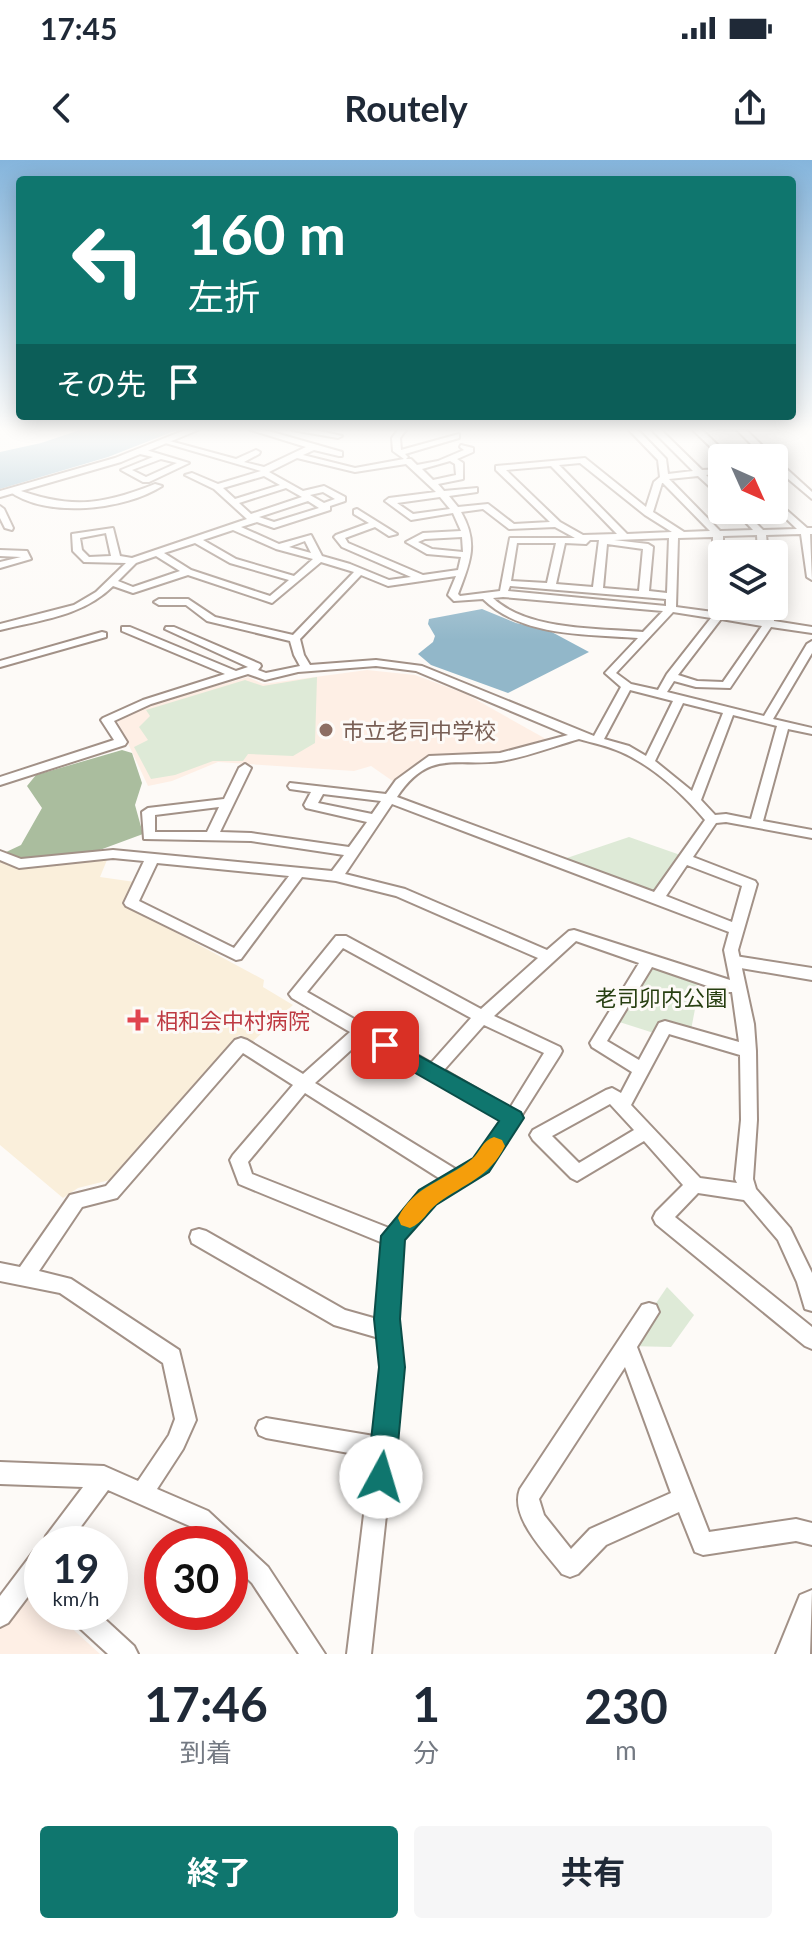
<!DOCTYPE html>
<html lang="ja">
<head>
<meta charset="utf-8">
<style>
  body { margin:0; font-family:Lato,"Noto Sans JP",sans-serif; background:#f6f6f7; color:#1f2937; height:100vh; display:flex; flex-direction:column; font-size:30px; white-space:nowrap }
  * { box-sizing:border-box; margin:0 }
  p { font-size:26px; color:#747a83 }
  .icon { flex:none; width:44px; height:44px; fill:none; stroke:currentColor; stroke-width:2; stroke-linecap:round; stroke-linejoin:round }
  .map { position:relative; height:1494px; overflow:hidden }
  .panel { display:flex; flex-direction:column; background:#fff; flex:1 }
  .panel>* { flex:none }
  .guide { position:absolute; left:16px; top:16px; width:780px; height:244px; border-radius:8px; box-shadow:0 4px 20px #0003; background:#0f766e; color:#fff; overflow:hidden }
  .needle { width:52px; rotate:135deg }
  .fabs { position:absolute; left:708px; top:284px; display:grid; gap:16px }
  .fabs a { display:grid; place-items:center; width:80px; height:80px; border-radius:8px; background:#fff; box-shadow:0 4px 20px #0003; font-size:40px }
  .speed { position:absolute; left:24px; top:1366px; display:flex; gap:16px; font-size:40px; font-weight:700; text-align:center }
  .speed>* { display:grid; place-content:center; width:104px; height:104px; border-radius:50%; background:#fff; box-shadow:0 4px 20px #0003; line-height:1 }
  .speed small { font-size:20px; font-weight:400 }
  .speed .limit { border:12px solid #d22; background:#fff; color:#111 }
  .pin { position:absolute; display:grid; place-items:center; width:68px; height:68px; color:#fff; margin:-34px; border-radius:16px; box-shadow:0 4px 12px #0006 }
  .me { position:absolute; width:88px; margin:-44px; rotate:6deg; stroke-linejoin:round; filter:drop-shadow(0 0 6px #0008) }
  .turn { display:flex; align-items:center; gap:28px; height:168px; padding:0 40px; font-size:36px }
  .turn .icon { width:104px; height:104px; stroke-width:2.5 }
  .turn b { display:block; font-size:56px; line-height:68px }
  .then { display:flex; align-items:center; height:76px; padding:0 40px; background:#0003; gap:16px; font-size:30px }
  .eta { display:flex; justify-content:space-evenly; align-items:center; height:136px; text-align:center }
  .eta b { font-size:48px; font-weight:700; line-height:56px }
  .action { display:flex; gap:16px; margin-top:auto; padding:16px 40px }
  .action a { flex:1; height:92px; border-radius:8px; background:#0f766e; color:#fff; font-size:32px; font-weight:700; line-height:92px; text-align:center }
  .action a+a { background:#f6f6f7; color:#1f2937 }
  .status { display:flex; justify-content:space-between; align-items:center; height:56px; padding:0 40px; background:#fff; direction:ltr }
  .status svg { height:22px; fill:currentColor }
  header { display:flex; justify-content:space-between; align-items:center; height:104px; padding:0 40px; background:#fff; font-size:36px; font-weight:700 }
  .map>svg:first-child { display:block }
  .built { fill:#feefe5 }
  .medical { fill:#faefdb }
  .green { fill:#deead7 }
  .forest { fill:#aabd9e }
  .water { fill:#92b7c9 }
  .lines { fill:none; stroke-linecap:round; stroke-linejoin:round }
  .minor-casing { stroke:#a29187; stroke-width:4 }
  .tertiary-casing { stroke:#a29187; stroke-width:4 }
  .primary-casing { stroke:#a29187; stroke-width:4 }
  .minor { fill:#fff; fill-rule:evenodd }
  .tertiary { fill:#fff; fill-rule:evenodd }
  .primary { fill:#fff; fill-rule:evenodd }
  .route { fill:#0f766e; stroke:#0a4d48; stroke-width:2 }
  .slow { fill:#f59e0b }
  .education-dot { fill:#8d6e63; stroke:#fdfaf7; stroke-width:3 }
  .health-dot { fill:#e0444e; stroke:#fdfaf7; stroke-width:3 }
  .labels { text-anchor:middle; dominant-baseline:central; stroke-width:6; stroke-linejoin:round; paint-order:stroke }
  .education-label { font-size:22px; fill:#785e54; stroke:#fdfaf7; text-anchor:start }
  .park-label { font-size:22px; fill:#273f11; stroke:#fdfaf7 }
  .health-label { font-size:22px; fill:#be3a42; stroke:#fdfaf7; text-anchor:start }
</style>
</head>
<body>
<div class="status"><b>17:45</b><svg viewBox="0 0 49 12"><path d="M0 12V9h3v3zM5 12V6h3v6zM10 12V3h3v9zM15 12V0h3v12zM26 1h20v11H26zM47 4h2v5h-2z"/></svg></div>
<header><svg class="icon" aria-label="back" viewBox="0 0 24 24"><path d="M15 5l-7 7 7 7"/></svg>Routely<svg class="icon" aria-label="share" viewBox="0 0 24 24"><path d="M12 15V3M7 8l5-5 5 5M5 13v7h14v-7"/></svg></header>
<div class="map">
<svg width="812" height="1494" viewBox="0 0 812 1494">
  <rect width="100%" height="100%" fill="#fdfaf7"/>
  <!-- built -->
  <g class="built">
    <polygon points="367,510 415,515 466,534 546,579 497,593 430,597 394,622 371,606 354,611 218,602 172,621 148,626 117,560 151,544 248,517 263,524"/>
    <polygon points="30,1430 42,1441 42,1452 54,1452 100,1494 0,1494 0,1469"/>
  </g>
  <!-- medical -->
  <polygon class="medical" points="0,700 18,708 107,700 100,717 135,722 125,745 264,820 263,827 293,845 252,882 239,875 110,1020 78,1028 63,1038 0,985"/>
  <!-- green -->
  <g class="green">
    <polygon points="317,517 315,583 293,596 248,594 243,601 213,601 175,615 151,619 134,587 148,580 139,567 150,556 146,550 245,520 263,526"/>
    <polygon points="629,677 686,697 657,738 558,701"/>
    <polygon points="648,801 701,818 690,875 665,868 660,875 610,859"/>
    <polygon points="667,1127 694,1155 671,1187 627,1186"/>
  </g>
  <!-- forest -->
  <polygon class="forest" points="122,590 132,593 142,623 135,645 143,674 97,691 21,701 4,693 21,685 42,648 27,626 36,615"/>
  <!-- water -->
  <g class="water">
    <polygon points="80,270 177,270 108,297 0,329 0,292 41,283"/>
    <polygon points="482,449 516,463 548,470 589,492 508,533 431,505 418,494 433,482 435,476 428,464 429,459"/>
  </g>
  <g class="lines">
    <!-- minor casing -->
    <g class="minor-casing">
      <g id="minor">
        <path d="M251 270H265L342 292V296H339L314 290 303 295 355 308 404 299 393 291 392 278 398 270H406L400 278 401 290 459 274V278L405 294 408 297 406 299H411L417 305 438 301 464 290 460 287 461 285 473 288V292L457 299 463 303V319L438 324 444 331 477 328V332L449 336 458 347 488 344 514 364 550 362 496 310V306L585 298 646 347 654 322 660 317 658 300 629 270H638L666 299 668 314 693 311 652 270H661L702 310 722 309V313L706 315 722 330V338L698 316 669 319 720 371 753 370 734 350H743L763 370 797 369 774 347V339L807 368H812V374H810L812 420 807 417 801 374 766 375 768 394H758L757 375 723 376V454L764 460 762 446H772L774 461 812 467V473L771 467 730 528 696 527 674 521 667 532 764 556 807 484 812 481V493L773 559 812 568V574L788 569 763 661 812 670V678L726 662 716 663 693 697 755 721 757 724 738 790 754 864 756 891 757 960 753 1019 756 1029 790 1068 812 1113V1151L805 1149 797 1122 778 1080 744 1040 698 1033 675 1057 812 1167V1189L805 1186 656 1064 653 1058 656 1052 683 1025 644 981 577 1021 571 1018 533 980 530 975 533 970 606 930 612 928 621 933 632 912 592 887 590 883 639 803 576 781 494 856 560 887 562 891 560 895 487 1010 434 1043 402 1079 397 1159 402 1207 371 1494H347L371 1297 266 1278 259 1275 256 1268 259 1261 266 1258 374 1276 382 1207 379 1178 334 1165 192 1083 190 1077 192 1071 199 1069 206 1071 345 1150 377 1159 383 1083 239 1024 230 1000 233 995 293 925 243 893 117 1038 82 1047 39 1111 71 1119 179 1190 196 1260 183 1289 157 1329 208 1351 268 1407 325 1494H299L252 1423 230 1402V1384H211L192 1367 108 1330 68 1384H43L46 1376 83 1327 0 1324V1302L104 1306 138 1321 169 1275 175 1259 163 1203 60 1133 0 1121V1103L20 1107 70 1035 106 1026 235 880 241 878 247 880 303 914 350 872 292 838 289 834 336 776H346L481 849 538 798 396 736 336 721 302 717 241 799 236 800 126 746 124 743 144 701 113 698 19 708 0 700V691L21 699 113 690 332 711 344 695 251 681 144 679 142 652 148 648 224 639 239 608 245 604 251 608 220 672 251 673 349 687 367 662 306 648 304 645 311 632 290 629 288 626 290 623 386 634 396 620 429 596 500 593 568 575 416 511 376 506 298 512 265 520 248 514 151 544 114 561 127 582 125 585 0 625V617L114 580 101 560 103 558 143 540 225 514 122 471V467H130L236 511 248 507 165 469 166 467H174L260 504 261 506 258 510 266 513 300 506 294 495 290 481 207 461 186 445H159L154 442 159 439H188L215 457 293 475 354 412 321 402 272 443 188 415 133 433 113 426C83 456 40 460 0 470V464L74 445 96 432 126 403 84 402 73 391 72 374 113 368 120 396 132 398 247 359 214 329 185 315 192 313 218 324 261 311 162 282 166 280 236 299 256 290 260 292 259 294 244 302 264 307 306 287ZM297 298 355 312 406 304 436 332 389 338 385 341 411 360 453 353 461 371 423 373 406 382 427 394 461 397 458 410 423 415 348 383 345 378 375 367 389 376 397 374 357 349 354 350V354L369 363 336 375 334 377 342 387 411 417 389 420 350 404 322 396 311 375 279 384 241 367 257 362 274 368 330 350V346L345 341V337L324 326 303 331 269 312ZM450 301 455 304 456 315 433 320 422 309ZM580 303 645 355 672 372 627 374 559 305ZM551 306 617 374 583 375 560 362 506 310ZM264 316 280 325 235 339 223 328ZM662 323H663L710 371 684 372 653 352ZM286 328 302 337 251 354 239 343ZM323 332 335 339 324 343 310 335ZM440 337 450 349 413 354 397 343ZM308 341 319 348 274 362 259 357ZM483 349 509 369 555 367 575 378H510L500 431 460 436 458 434C470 403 479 383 461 352ZM233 370 276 389 313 399 294 416 236 399 203 380ZM106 373 111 396 89 397 82 390 80 378ZM462 377 463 392 432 389 418 382 425 379ZM713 377V452L676 447 678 378ZM669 378 667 433 649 431 653 387 648 384 614 380ZM590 380H599L593 427 556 424 565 383 586 384ZM305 381 311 393 289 387ZM195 383 230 403 289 420 270 436 191 410 164 393ZM517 383H556L547 423 511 421ZM607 384 643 389 639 431 603 428ZM156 396 180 411 133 427 118 421 136 403ZM361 415 388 426 456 416 448 435 454 441 483 439C522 477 587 474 638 478L605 513 621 527 594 576 422 506 376 500 310 505 304 495 300 479ZM510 426 666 439V446L508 431ZM503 437 663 451 643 472C598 468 528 471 493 438ZM673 452 711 458 667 514 658 530 631 524 616 513ZM721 459 762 466 723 522 697 521 678 515ZM630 530 673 541 646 596 629 586 604 579ZM683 543 723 553 692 631 655 601ZM733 555 777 566 751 659 726 654 715 655 701 640ZM579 579C593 583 608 586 621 592 653 606 683 634 705 660L654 732 397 637C429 589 455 607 501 601 527 597 554 586 579 579ZM323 634 381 641 372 654 318 643ZM392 644 729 772 724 790 730 820 574 770 569 771 547 790 405 729 345 714ZM219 647 207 672H155V655ZM157 703 289 716 234 788 139 741ZM687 705 742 726 732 762 666 736ZM343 788 471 858 431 903 307 832ZM652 807 725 832H732L739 882 665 861 659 863 639 900 607 881ZM484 865 544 893 510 948 444 910ZM669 874 740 895 741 960 735 1019 737 1023 700 1018 631 945ZM363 879 502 960 475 1000 457 1010 315 923ZM305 933 442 1020 422 1031 389 1068 252 1014 248 1002ZM610 944 634 970 579 1003 552 976Z"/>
        <polygon points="292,270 315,270 342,276 338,278"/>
        <polygon points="693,270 702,270 731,298 722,298"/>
        <polygon points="737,270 746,270 773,296 774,298 765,298"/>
        <path d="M140 290H146L189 303 149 322H143L121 310 153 297 140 294ZM161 299 177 303 146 317 132 310Z"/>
        <polygon points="774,303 780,303 812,332 812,339 774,307"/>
        <path d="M155 324 162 326C125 350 46 359 9 331L13 328C69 349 100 346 155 324Z"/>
        <polygon points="0,346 4,349 13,368 12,370 5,368 0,358"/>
        <polygon points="0,390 27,391 31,399 0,408 0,402 21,397 0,396"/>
        <polygon points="102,472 106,473 106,477 0,507 0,501"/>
        <path d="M649 1143 656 1145 659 1152 637 1187 709 1372 796 1359 812 1363V1385L796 1381 703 1395 695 1392 679 1352 606 1385 578 1414 570 1417 562 1414C546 1393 509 1357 520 1329L642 1145ZM625 1207 671 1333 590 1369 571 1389 544 1355 539 1339Z"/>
        <polygon points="42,1388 42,1418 8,1463 0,1467 0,1436 34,1391"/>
        <polygon points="67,1452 97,1452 134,1486 138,1494 108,1494 71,1460"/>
      </g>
    </g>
    <!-- tertiary casing -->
    <g class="tertiary-casing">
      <g id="tertiary">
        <polygon points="185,270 198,270 121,302 0,337 0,331 115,298"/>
        <polygon points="735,796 812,808 812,820 729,806 727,802 729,798"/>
      </g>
    </g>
    <!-- primary casing -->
    <g class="primary-casing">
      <polygon id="primary" points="812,1430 810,1494 776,1494 800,1435"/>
    </g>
    <!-- minor -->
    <use href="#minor" class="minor"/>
    <!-- tertiary -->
    <use href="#tertiary" class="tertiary"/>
    <!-- primary -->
    <use href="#primary" class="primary"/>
  </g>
  <!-- sky -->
  <linearGradient id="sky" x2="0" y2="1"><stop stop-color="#85b5dc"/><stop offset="0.56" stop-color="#fefdfb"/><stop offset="1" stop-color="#fefdfb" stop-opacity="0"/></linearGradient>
  <rect width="812" height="480" fill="url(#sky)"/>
  <!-- route -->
  <polygon class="route" points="385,877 521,952 524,958 489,1012 436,1045 405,1080 400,1159 405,1207 395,1317 391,1327 381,1331 371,1327 367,1317 379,1207 374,1159 381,1076 419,1030 473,998 499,961 377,891 374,885 377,880"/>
  <!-- slow -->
  <path class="slow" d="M494 977 502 980 505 986C490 1017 464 1024 438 1043 427 1051 423 1063 410 1068L401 1065 398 1058C413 1026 447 1020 472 999 481 991 482 981 494 977Z"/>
  <!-- markers -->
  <circle class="education-dot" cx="326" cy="570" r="8"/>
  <path class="health-dot" d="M134 848h8v8h8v8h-8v8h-8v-8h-8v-8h8z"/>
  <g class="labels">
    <!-- education labels -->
    <g class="education-label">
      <text x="342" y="570">市立老司中学校</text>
    </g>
    <!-- park labels -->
    <g class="park-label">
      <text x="661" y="837">老司卯内公園</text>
    </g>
    <!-- health labels -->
    <g class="health-label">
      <text x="156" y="860">相和会中村病院</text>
    </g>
  </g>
</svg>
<div class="fabs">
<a><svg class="needle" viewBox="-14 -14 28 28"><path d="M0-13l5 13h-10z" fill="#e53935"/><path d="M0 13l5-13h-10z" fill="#747a83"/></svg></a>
<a><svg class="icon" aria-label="layers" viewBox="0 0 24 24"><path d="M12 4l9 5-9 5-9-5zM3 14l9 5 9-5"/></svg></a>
</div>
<div class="speed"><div>19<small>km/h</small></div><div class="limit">30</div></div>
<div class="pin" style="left:385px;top:885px;background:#d93025"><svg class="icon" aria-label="arrive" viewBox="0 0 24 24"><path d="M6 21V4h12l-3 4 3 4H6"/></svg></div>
<svg class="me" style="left:381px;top:1317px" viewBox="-20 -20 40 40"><circle r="19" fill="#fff"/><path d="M0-13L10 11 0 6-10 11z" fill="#0f766e"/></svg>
<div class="guide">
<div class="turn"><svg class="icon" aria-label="left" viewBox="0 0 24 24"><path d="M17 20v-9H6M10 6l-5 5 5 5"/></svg><div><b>160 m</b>左折</div></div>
<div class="then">その先<svg class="icon" aria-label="arrive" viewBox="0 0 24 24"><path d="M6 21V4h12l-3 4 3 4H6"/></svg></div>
</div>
</div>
<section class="panel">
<div class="eta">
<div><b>17:46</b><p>到着</p></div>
<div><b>1</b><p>分</p></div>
<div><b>230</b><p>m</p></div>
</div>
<div class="action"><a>終了</a><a>共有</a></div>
</section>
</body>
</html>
